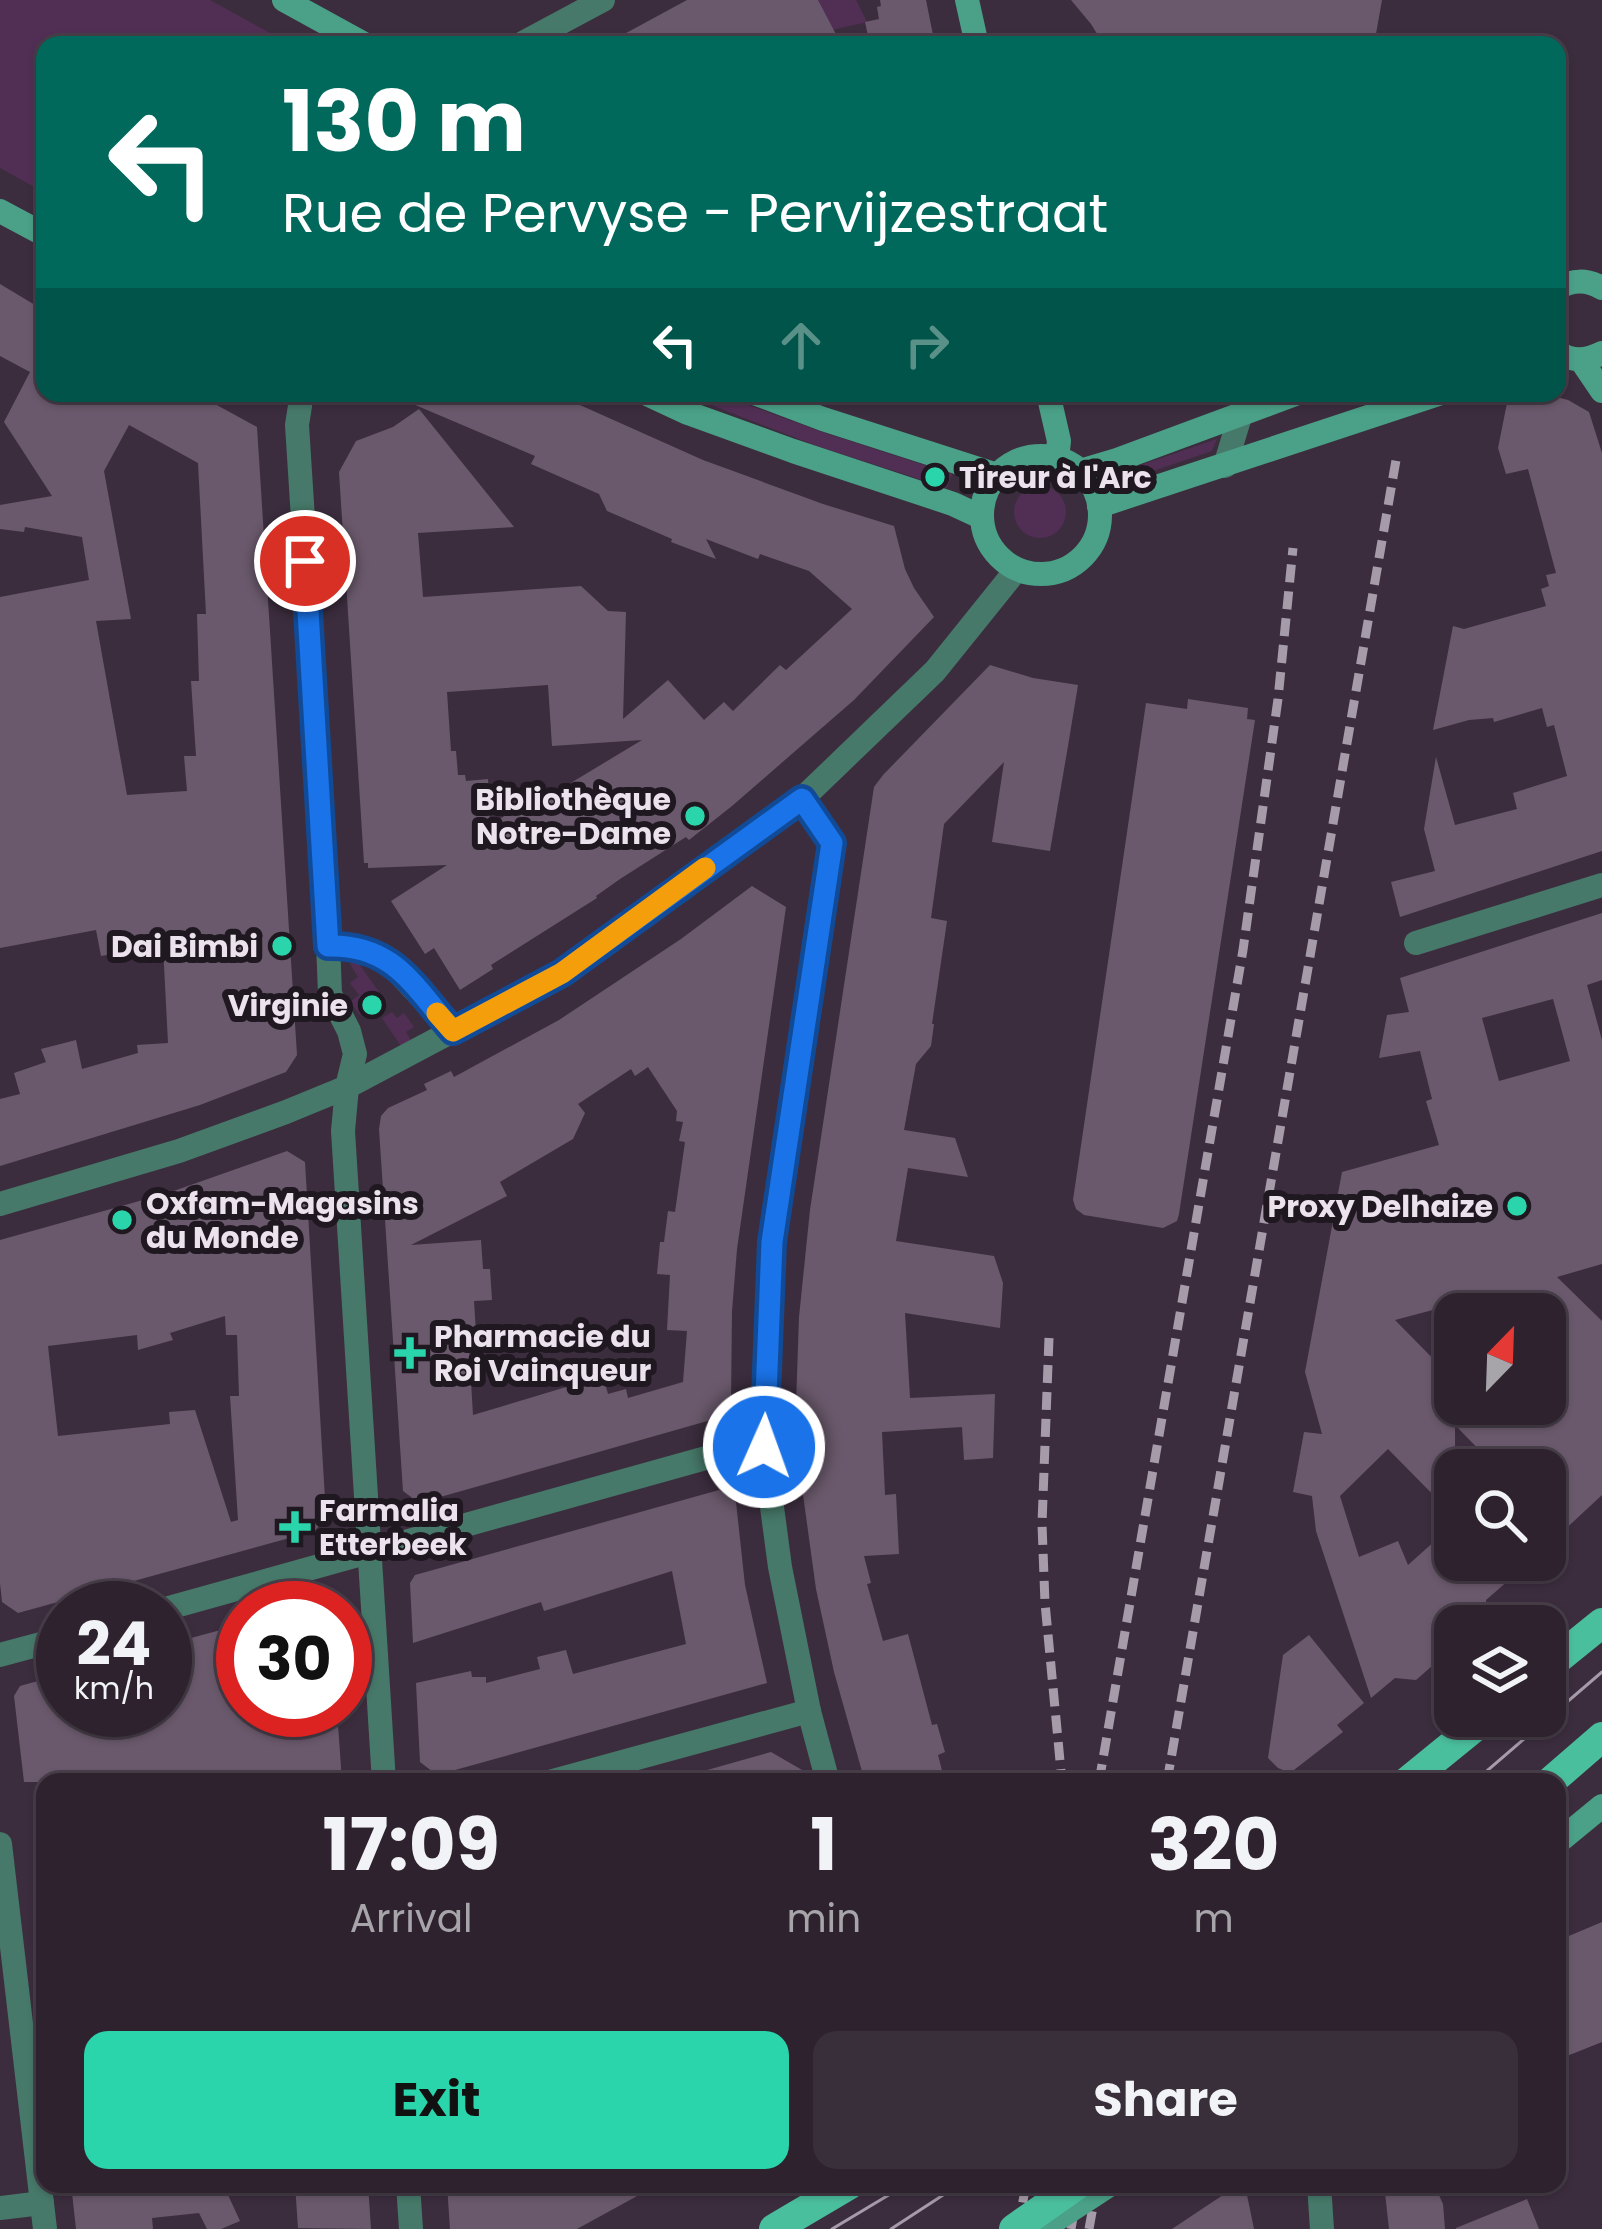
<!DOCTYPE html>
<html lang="en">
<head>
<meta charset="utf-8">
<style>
  body { margin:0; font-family:Poppins,sans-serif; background:#392f3a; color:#f1f3f6; height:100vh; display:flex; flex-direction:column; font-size:45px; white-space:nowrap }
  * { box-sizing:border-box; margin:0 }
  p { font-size:39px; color:#a7a4aa }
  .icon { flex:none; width:66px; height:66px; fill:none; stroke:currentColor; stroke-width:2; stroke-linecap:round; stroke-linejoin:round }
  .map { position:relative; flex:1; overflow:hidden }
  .drawer { position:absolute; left:36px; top:1773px; width:1530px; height:420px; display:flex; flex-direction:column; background:#2d222e; border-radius:24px; box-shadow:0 3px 9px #0004,0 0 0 3px #483f4a }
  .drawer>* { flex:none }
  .top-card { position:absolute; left:36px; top:36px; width:1530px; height:366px; border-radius:24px; box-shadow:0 3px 9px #0004,0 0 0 3px #483f4a; background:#00695c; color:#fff; overflow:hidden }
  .needle { width:78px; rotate:23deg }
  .fabs { position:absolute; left:1434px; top:1293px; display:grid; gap:24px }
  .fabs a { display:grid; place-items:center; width:132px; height:132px; border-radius:24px; background:#2d222e; box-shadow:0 3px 9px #0004,0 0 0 3px #483f4a; font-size:60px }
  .speed { position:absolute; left:36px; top:1581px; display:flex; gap:24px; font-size:60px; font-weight:700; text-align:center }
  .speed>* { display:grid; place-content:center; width:156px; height:156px; border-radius:50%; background:#2d222e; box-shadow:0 3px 9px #0004,0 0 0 3px #483f4a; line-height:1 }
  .speed small { font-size:30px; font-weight:400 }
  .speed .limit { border:18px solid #d22; background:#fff; color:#111 }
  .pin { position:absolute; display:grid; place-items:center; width:102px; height:102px; color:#fff; margin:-51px; border:6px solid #fff; border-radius:50%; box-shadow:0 3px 12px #0007 }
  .me { position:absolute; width:132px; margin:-66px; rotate:2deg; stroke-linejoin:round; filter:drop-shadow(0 0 9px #0008) }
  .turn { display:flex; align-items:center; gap:42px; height:252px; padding:0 48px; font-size:54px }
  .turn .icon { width:156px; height:156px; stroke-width:2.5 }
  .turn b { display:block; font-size:84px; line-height:102px }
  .lanes { display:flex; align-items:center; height:114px; padding:0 48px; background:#0003; justify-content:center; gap:60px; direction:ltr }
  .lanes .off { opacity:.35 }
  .eta { display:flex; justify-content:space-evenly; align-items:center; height:204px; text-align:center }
  .eta b { font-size:72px; font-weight:700; line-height:84px }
  .primary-button { display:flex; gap:24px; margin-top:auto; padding:24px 48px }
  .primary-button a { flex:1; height:138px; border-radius:24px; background:#2bd5ac; color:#111; font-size:48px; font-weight:700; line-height:138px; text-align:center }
  .primary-button a+a { background:#392f3a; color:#f1f3f6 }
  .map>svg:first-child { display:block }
  .green { fill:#512f55 }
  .building { fill:#6a596c; fill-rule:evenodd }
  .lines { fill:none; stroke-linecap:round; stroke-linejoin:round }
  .street { stroke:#467969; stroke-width:24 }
  .secondary { stroke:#4aa187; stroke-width:24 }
  .primary { stroke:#4abf9e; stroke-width:30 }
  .tram { stroke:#a69ba8; stroke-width:3 }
  .rail { stroke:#a69ba8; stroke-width:9; stroke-dasharray:18 9; stroke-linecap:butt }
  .secondary-bridge { stroke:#4aa187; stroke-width:24 }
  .primary-bridge { stroke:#4abf9e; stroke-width:30 }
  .route-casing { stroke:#114b97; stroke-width:30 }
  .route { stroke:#1a73e8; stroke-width:21 }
  .slow { stroke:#f59e0b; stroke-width:21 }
  .poi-dot { fill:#2bd5ac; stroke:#1f1820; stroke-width:4.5 }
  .labels { text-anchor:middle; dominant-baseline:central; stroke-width:12; stroke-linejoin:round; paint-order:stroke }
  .poi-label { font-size:30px; font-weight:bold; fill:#ebe2ed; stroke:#1f1820; text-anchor:start }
</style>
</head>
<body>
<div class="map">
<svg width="1602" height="2229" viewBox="0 0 1602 2229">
  <rect width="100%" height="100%" fill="#3c2d3e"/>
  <!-- green -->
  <g class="green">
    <polygon points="0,0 210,0 292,45 45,45 45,193 0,168"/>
    <polygon points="818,0 856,0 867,22 827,31 820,45 770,45 822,9"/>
    <polygon points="680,393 716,393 822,432 952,474 947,488 817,446"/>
    <polygon points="1217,439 1212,451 1135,477 1132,468"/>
    <circle cx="1040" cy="512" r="26"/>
    <polygon points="356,960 387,1003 380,1007 377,1005 360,1015 350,1002 359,995 350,983 358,977 350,964"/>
    <polygon points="392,1012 397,1018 404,1013 414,1027 406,1032 412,1042 403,1049 382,1018"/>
  </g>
  <!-- building -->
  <g class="building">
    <polygon points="687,0 818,0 839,40 815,45 604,45"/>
    <polygon points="880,0 926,0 935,45 870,45 865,22 879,19 877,7 881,6"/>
    <polygon points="1071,0 1382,0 1374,45 1104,45 1091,24"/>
    <path d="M0 284 45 311V393H195L257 427 297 1055 286 1072 200 1105 0 1166V1099L20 1094 14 1073 46 1062 41 1049 76 1040 82 1069 138 1053 137 1045 168 1043 163 946 101 956 96 930 0 948V597L89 580 82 537 25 527 24 532 0 529V505L52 496 4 422 30 372 0 356ZM129 425 198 463 206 614H197L199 681H191L196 756H184L187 791 127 795 96 621 131 619 104 471Z"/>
    <path d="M387 393H553L703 460 823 504 894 526 905 569 914 588 934 617 854 700 732 806 689 840 686 837 620 879 596 896 597 898 491 965 493 969 460 990 434 948 425 954 391 901 447 865 368 868V863H364L339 472 356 441 393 427 419 409 514 527 418 533 423 597 581 586 608 611 626 612 623 719 668 680 704 720 724 702 733 711 780 665 786 670 852 609 809 571 760 554 758 559 706 539 716 559 671 542 672 539 607 511 599 494 531 464 535 456ZM548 685 552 746 642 740 521 813 518 808 490 825 488 779 466 781 465 775H458L456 751H451L447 692Z"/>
    <polygon points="1545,394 1568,400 1589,412 1602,453 1602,851 1400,917 1391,882 1435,871 1424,829 1436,757 1455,825 1517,809 1513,793 1567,776 1554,725 1547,727 1542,708 1494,722 1493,718 1469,720 1433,730 1453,626 1464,629 1546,606 1541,589 1549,586 1546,575 1556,573 1528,469 1506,474 1498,448 1508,398"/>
    <polygon points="990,665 1033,678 1078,685 1068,746 1050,851 992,842 1004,762 944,824 931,918 947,921 932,1024 934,1024 931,1046 916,1064 904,1130 955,1138 968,1177 908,1168 896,1241 994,1256 1003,1283 1000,1328 905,1313 910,1398 995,1394 993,1458 964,1460 962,1427 882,1432 885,1495 896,1494 899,1554 864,1556 871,1583 867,1584 883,1641 908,1634 932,1725 937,1724 945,1752 938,1755 945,1782 865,1782 834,1672 816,1589 801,1480 796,1405 799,1317 810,1210 874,787 883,775"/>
    <polygon points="1188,699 1248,708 1247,719 1255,720 1179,1214 1177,1221 1163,1228 1084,1215 1076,1209 1073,1200 1146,703 1187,709"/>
    <path d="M752 886 786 907 737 1249 732 1311 731 1401 718 1418 419 1503 403 1491 379 1129 381 1116 388 1108 427 1090 424 1084 451 1071 454 1077 559 1020 681 939ZM648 1067 677 1111 676 1121 683 1122 679 1141 685 1142 675 1212 668 1211 664 1242H660L657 1274 670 1275 667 1330 687 1331 683 1382 628 1398 626 1389 608 1394 603 1376 473 1415 469 1349H477L474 1301 492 1300 490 1269H483L481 1240 411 1245 507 1196 500 1182 573 1139 585 1113 578 1104 631 1069 635 1076Z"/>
    <path d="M1602 913V980L1587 985 1602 1040V1264L1557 1277 1602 1321V1495L1545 1548V1470H1512L1497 1456 1492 1463 1455 1425V1517L1388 1449 1340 1496 1359 1557 1398 1541 1408 1565 1455 1523V1560H1532L1486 1600 1487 1612 1470 1626H1455V1646L1416 1680 1395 1678 1371 1698 1316 1531 1312 1496 1293 1492 1304 1432 1322 1434 1305 1372 1342 1172 1439 1145 1426 1101 1432 1099 1420 1051 1379 1058 1387 1015 1409 1012 1400 978ZM1553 999 1570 1061 1499 1081 1482 1018ZM1497 1293 1518 1314H1545V1404H1455V1381L1395 1320Z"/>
    <path d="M287 1151 305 1162 326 1516 315 1531 18 1613 2 1602 0 1583V1240L168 1193ZM225 1316 226 1335H237L239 1396H230L238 1520 231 1522 195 1410 169 1412 170 1424 58 1436 48 1346 137 1335 138 1350 173 1340 170 1333Z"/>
    <polygon points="719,1490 736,1502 745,1585 767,1683 437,1775 420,1762 416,1683 471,1671 472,1677 486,1677 486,1683 540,1669 537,1657 566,1650 573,1674 686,1644 672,1571 544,1611 541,1602 413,1643 410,1583 415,1575"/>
    <polygon points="243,1624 243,1710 337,1710 342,1782 24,1782 14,1696 20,1686 63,1674 63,1710 165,1710 165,1645"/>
    <polygon points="1309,1635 1364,1703 1337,1725 1343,1732 1290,1773 1278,1768 1268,1758 1283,1655"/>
    <polygon points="771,1752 809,1774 811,1782 694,1782 693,1774"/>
    <polygon points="1602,1922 1602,2042 1557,2060 1557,1941"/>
    <polygon points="71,2184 223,2184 240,2221 221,2229 207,2229 199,2213 152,2218 153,2229 76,2229"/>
    <polygon points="295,2184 368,2184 371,2229 298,2228"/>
    <polygon points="447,2184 659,2184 577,2229 450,2229"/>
    <polygon points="1384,2184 1434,2184 1443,2204 1445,2229 1389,2229"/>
    <polygon points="1232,2189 1241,2189 1247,2195 1254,2229 1172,2229"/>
    <polygon points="1527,2199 1539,2229 1456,2229 1456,2228"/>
  </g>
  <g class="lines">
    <!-- street -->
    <g class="street">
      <polyline points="519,45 603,0"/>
      <polyline points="302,393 297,425 325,863 330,994 349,1031 355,1054 347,1087 343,1131 384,1782"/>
      <polyline points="1225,466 1241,413"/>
      <polyline points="802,799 832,843 772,1242 764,1447 780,1567 809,1711 828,1782"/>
      <polyline points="1416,943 1602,885"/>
      <polyline points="328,946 347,945 382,955 453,1031"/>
      <polyline points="0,1204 179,1151 286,1112 347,1087 562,973 802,799 935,671 1017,569"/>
      <polyline points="165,1609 738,1449 764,1447"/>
      <polyline points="0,1655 63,1638"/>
      <polyline points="549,1782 809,1711"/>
      <polyline points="0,1844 45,2229"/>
      <polyline points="408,2184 411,2229"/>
      <polyline points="1319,2184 1322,2229"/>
      <polyline points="0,2208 42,2203"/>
    </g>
    <!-- secondary -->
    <g class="secondary">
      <polyline points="284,0 366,45"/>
      <polyline points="967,0 977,45"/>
      <polyline points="0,211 45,235"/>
      <path d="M1557 288C1573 280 1586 279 1602 288"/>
      <path d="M1557 352C1572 362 1586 361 1602 353"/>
      <polyline points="1581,360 1602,391"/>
      <polyline points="645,393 688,413 793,451 953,504 981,517"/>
      <polyline points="754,393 823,419 997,475"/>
      <polyline points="1048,393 1059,441 1057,458"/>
      <circle cx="1041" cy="515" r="59"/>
      <polyline points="1080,471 1117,460 1298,393"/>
      <polyline points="1099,506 1441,393"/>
      <polyline points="1557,1843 1602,1806"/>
    </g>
    <!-- primary -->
    <g class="primary">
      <polyline points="1545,1669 1602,1623"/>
      <polyline points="1407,1782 1488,1716"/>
      <polyline points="1550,1782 1602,1737"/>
      <polyline points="774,2229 850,2184"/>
    </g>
    <!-- tram -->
    <g class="tram">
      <polyline points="1474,1782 1602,1672"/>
      <polyline points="832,2229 907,2184"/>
      <polyline points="891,2229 960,2184"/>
    </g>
    <!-- rail -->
    <g class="rail">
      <polyline points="1049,1338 1042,1524 1045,1603 1062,1782"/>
      <polyline points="1099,1782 1243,950 1278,699 1293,548"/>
      <polyline points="1167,1782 1396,460"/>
      <polyline points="1018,2229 1026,2184"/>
      <polyline points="1071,2229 1079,2184"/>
      <polyline points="1089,2229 1097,2184"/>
    </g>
    <!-- secondary-bridge -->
    <polyline class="secondary-bridge" points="1042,2229 1111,2184"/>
    <!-- primary-bridge -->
    <polyline class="primary-bridge" points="1014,2229 1078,2184"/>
  </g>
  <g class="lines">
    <!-- route casing -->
    <g class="route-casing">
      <path id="route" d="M305 561 328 946C394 944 414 987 453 1031L562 973 802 799 832 843 772 1242 764 1447"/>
    </g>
    <!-- route -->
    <use href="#route" class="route"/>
    <!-- slow -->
    <polyline class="slow" points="437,1013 453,1031 562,973 705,868"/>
  </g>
  <!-- markers -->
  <g class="poi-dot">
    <circle cx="935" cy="477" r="12"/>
    <circle cx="695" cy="816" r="12"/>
    <circle cx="282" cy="946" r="12"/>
    <circle cx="372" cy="1005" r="12"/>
    <circle cx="1517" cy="1206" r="12"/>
    <circle cx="122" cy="1220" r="12"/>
    <path d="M404 1335h12v12h12v12h-12v12h-12v-12h-12v-12h12z"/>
    <path d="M289 1509h12v12h12v12h-12v12h-12v-12h-12v-12h12z"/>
  </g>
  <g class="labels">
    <!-- poi labels -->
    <g class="poi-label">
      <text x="959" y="477">Tireur à l'Arc</text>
      <text x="671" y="799" text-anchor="end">Bibliothèque<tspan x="671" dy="34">Notre-Dame</tspan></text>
      <text x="258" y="946" text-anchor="end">Dai Bimbi</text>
      <text x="348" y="1005" text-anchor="end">Virginie</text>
      <text x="146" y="1203">Oxfam-Magasins<tspan x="146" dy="34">du Monde</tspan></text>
      <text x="1493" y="1206" text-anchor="end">Proxy Delhaize</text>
      <text x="434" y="1336">Pharmacie du<tspan x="434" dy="34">Roi Vainqueur</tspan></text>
      <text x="319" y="1510">Farmalia<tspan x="319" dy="34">Etterbeek</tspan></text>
    </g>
  </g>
</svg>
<div class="fabs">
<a><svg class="needle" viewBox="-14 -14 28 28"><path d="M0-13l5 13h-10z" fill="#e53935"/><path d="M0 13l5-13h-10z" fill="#a7a4aa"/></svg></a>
<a><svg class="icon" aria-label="search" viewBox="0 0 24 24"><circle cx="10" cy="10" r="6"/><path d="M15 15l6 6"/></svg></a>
<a><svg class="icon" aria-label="layers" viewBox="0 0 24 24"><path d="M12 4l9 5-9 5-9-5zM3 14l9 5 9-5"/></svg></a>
</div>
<div class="speed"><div>24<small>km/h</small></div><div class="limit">30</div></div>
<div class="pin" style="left:305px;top:561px;background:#d93025"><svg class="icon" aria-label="arrive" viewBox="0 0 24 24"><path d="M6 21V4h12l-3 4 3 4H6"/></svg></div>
<svg class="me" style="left:764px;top:1447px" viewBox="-20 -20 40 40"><circle r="17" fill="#1a73e8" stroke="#fff" stroke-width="3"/><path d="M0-11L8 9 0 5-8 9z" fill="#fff"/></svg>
<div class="top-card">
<div class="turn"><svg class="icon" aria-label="left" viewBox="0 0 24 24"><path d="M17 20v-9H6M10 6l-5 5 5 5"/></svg><div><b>130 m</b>Rue de Pervyse - Pervijzestraat</div></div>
<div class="lanes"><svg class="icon" aria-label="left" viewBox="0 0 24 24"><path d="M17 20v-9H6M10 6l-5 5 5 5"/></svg><svg class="icon off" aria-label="ahead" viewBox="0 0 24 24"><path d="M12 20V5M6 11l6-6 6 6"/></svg><svg class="icon off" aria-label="right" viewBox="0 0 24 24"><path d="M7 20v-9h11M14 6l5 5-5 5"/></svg></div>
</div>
<section class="drawer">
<div class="eta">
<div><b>17:09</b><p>Arrival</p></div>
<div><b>1</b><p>min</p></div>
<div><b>320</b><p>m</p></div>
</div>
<div class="primary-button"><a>Exit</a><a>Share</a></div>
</section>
</div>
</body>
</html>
